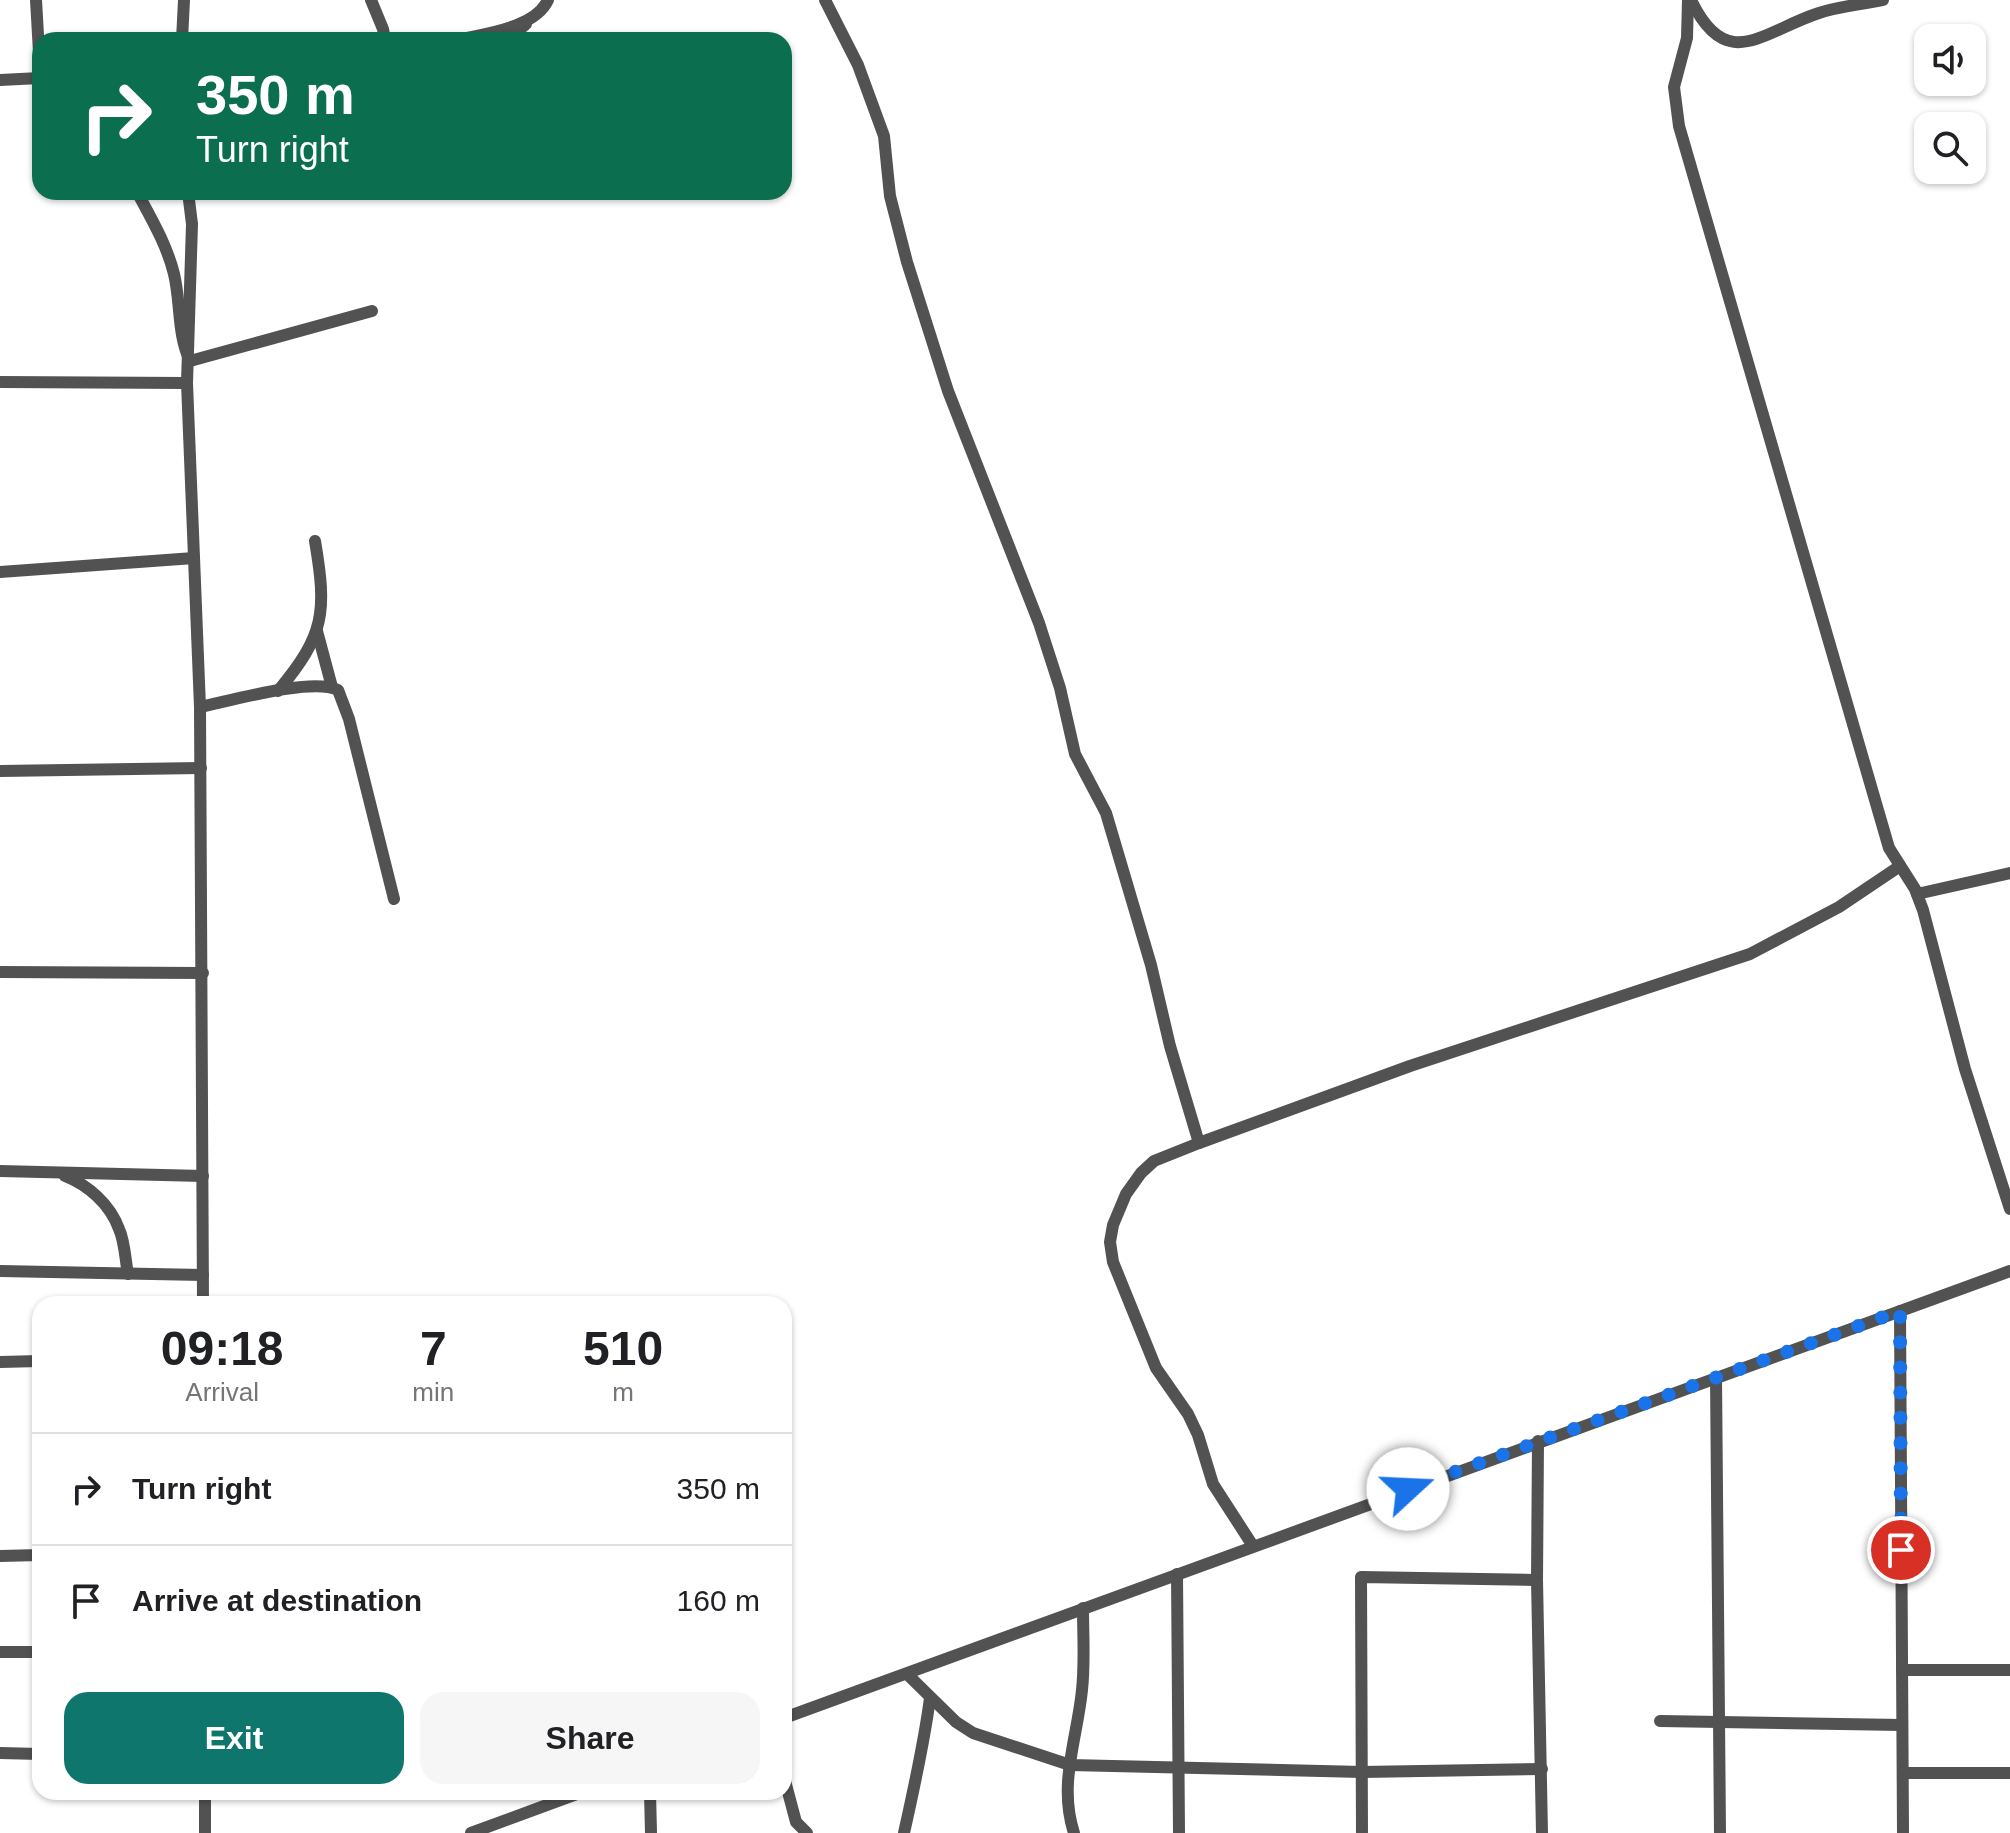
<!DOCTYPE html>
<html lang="en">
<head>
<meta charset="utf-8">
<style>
  body { margin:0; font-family:Arial,sans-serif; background:#f6f6f6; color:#202124; height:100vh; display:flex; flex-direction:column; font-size:30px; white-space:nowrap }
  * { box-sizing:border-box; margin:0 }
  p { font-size:26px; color:#757577 }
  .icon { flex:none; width:44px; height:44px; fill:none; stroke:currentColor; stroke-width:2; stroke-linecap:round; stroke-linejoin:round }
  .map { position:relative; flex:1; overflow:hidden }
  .details { position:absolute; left:32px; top:1296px; width:760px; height:504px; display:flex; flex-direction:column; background:#fff; border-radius:24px; box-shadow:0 2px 6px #0004 }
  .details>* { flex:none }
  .hud { position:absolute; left:32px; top:32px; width:760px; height:168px; border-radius:24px; box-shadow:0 2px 6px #0004; background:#0b6e4f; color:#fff; overflow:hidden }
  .buttons { position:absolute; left:1914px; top:24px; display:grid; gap:16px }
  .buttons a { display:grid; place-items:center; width:72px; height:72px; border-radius:16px; background:#fff; box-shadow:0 2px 6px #0004; font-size:40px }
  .pin { position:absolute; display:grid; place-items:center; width:68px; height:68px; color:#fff; margin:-34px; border:4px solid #fff; border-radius:50%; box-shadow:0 2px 8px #0007 }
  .me { position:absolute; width:88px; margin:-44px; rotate:70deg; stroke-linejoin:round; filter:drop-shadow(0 0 6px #0008) }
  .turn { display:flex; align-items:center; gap:28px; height:168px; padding:0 32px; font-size:36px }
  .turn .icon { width:104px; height:104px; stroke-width:2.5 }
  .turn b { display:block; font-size:56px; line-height:68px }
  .eta { display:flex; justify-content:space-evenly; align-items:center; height:136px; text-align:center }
  .eta b { font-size:48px; font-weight:700; line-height:56px }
  .cta { display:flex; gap:16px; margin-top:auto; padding:16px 32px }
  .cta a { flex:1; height:92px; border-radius:24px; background:#0f766e; color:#fff; font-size:32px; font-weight:700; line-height:92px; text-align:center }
  .cta a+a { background:#f6f6f6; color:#202124 }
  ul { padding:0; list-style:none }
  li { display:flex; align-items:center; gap:24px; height:112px; padding:0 32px; border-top:2px solid #e0e0e0 }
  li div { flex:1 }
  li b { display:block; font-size:30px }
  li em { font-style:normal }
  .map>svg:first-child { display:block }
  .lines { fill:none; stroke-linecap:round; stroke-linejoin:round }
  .minor { stroke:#525252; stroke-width:12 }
  .route { stroke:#1a73e8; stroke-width:14; stroke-dasharray:0 25.2 }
</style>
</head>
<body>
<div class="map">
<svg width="2010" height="1833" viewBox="0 0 2010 1833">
  <rect width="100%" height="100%" fill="#fff"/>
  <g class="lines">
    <!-- minor -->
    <g class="minor">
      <polyline points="36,0 40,70"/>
      <polyline points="371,0 383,29 385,40"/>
      <polyline points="825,0 858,65 884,136 890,196 907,262 948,391 1039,623 1060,688 1075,754 1106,813 1151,965 1170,1046 1199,1143"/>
      <polyline points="1688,0 1687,38 1674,87 1679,126 1889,848 1915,889 1923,910 1965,1069 2010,1209"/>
      <path d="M1691 0C1726 73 1761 33 1816 14 1838 6 1861 5 1883 0"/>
      <polyline points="182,40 184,0"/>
      <path d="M458 40C487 33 535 28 548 0"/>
      <polyline points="503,40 511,37 526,24"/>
      <polyline points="0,80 40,78"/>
      <path d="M137 192C151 218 167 245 174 274 181 303 177 334 190 361L372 311"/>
      <polyline points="188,192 192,224 187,383 200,707 203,1304"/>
      <polyline points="0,382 187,383"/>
      <polyline points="0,572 194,558"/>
      <polyline points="317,631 332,687"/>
      <path d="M278 691C325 635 327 612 315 541"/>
      <path d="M200 707C230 701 312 677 338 690L349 719 394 899"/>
      <polyline points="0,771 201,768"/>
      <polyline points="1917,894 2010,873"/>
      <polyline points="0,972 203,973"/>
      <polyline points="0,1171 203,1176"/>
      <path d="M65 1176C88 1185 110 1204 119 1229 125 1242 125 1259 128 1274"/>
      <polyline points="0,1271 203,1275"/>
      <polyline points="1900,1311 1903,1833"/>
      <polyline points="0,1362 40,1361"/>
      <polyline points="1716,1377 1720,1833"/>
      <polyline points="1538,1441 1537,1580 1542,1833"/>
      <polyline points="1253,1546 1213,1484 1198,1435 1188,1414 1156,1368 1113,1262 1110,1242 1113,1225 1126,1194 1141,1173 1154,1161 1199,1143 1410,1066 1750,954 1839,907 1900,866"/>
      <polyline points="0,1556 40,1555"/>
      <polyline points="1177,1574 1179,1833"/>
      <polyline points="0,1652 40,1652"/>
      <polyline points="1902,1670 2010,1670"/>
      <polyline points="907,1674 956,1722 973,1733 1070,1765 1362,1772 1542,1769"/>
      <polyline points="784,1718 2010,1271"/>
      <polyline points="1660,1721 1902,1725"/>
      <polyline points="0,1753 40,1754"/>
      <polyline points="1903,1773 2010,1773"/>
      <polyline points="784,1777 796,1822 807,1833"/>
      <polyline points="205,1792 205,1833"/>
      <polyline points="650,1792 651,1833"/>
      <polyline points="471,1833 582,1792"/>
      <path d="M904 1833C914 1788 924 1744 930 1698"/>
      <path d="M1074 1833C1058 1784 1077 1740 1082 1690 1085 1663 1083 1635 1083 1608"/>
      <polyline points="1362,1833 1361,1577 1537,1580"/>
    </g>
  </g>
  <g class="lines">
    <!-- route -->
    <polyline class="route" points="1408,1489 1900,1311 1901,1550"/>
  </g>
</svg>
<div class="buttons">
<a><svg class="icon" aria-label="sound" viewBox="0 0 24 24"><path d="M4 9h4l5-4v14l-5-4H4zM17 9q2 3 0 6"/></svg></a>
<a><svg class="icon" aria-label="search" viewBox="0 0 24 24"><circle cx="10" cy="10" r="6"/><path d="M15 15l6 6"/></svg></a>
</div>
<div class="pin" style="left:1901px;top:1550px;background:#d93025"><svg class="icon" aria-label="arrive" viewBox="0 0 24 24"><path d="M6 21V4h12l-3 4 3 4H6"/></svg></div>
<svg class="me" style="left:1408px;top:1489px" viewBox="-20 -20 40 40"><circle r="19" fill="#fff"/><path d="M0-13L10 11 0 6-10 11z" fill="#1a73e8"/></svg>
<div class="hud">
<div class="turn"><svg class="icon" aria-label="right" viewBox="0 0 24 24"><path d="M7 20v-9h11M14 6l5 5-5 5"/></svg><div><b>350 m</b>Turn right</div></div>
</div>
<section class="details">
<div class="eta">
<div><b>09:18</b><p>Arrival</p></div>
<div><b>7</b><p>min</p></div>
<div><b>510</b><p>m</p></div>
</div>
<ul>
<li><svg class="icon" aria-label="right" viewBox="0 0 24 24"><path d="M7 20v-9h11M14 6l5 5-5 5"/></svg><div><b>Turn right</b></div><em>350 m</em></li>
<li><svg class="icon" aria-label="arrive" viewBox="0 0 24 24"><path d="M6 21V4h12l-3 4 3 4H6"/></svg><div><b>Arrive at destination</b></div><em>160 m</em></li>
</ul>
<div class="cta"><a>Exit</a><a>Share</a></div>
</section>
</div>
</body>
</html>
